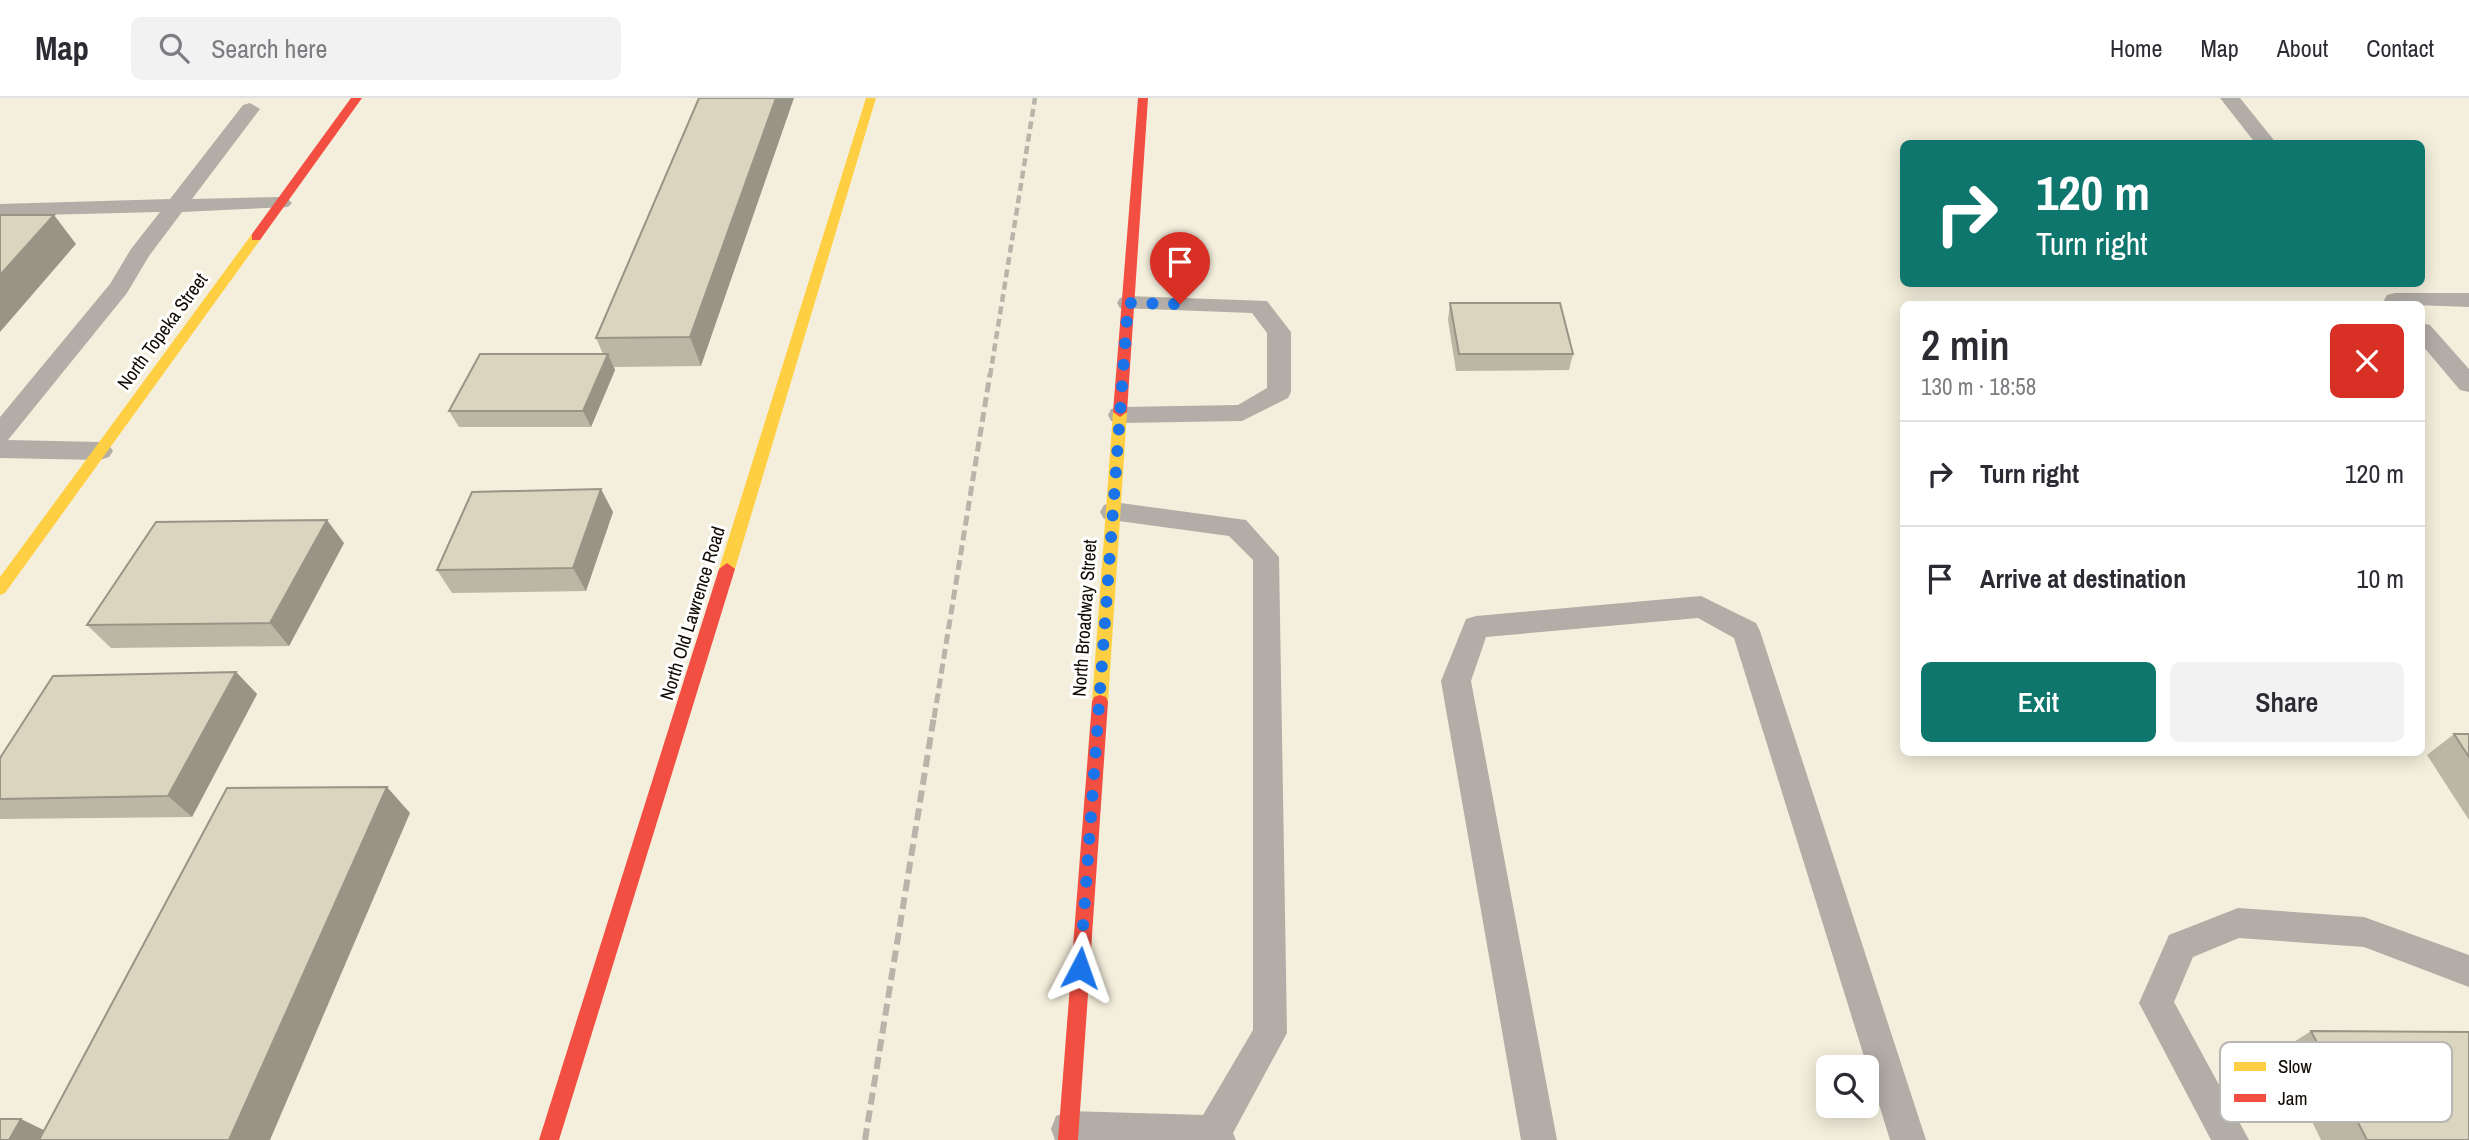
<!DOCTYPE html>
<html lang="en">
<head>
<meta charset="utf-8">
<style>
  body { margin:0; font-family:"Archivo Narrow",sans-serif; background:#f2f2f3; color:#2b2b33; height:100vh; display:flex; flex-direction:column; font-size:26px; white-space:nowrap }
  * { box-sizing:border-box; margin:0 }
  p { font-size:23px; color:#7c7c81 }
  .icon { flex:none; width:38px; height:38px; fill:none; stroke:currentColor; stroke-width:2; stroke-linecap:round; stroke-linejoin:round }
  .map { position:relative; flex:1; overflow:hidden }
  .details { position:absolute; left:1900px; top:203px; width:525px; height:455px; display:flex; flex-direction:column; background:#fff; border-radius:10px; box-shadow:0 4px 18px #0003 }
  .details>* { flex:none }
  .guide { position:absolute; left:1900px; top:42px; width:525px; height:147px; border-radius:10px; box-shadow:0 4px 18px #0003; background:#0f766e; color:#fff; overflow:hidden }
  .tools { position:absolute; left:1816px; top:957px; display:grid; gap:14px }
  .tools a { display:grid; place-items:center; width:63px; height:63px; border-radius:10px; background:#fff; box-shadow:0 4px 18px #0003; font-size:35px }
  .pin { position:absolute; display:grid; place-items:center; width:60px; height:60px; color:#fff; margin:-72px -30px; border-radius:50% 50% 50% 0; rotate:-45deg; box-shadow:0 0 7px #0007 }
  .pin .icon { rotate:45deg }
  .me { position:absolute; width:77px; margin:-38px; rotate:4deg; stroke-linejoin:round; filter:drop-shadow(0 0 5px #0008) }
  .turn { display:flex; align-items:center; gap:24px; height:147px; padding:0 21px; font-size:32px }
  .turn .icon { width:91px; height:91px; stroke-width:2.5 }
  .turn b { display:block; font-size:49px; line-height:60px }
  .round { display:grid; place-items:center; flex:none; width:74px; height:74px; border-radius:10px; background:#f2f2f3 }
  .overview { display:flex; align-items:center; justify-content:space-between; height:119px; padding:0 21px }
  h1 { font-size:42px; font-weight:600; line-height:52px }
  .cta { display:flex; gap:14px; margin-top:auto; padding:14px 21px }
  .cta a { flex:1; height:80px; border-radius:10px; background:#0f766e; color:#fff; font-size:28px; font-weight:600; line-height:80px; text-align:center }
  .cta a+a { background:#f2f2f3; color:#2b2b33 }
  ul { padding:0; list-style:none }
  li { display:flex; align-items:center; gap:21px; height:105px; padding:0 21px; border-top:2px solid #e1e1e2 }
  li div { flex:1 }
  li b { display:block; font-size:26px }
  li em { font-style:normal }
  header { display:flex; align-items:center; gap:42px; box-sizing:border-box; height:98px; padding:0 35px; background:#fff; border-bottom:2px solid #e1e1e2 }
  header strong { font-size:33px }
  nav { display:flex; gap:38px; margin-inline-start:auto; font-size:24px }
  .search { width:490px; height:63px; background:#f2f2f3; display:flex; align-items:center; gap:18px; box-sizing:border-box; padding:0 24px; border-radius:10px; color:#7c7c81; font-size:26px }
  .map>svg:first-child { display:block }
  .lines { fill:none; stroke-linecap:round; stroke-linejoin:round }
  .lane { fill:#b2ada6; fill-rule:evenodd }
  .slow { fill:#ffcf43; fill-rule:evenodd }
  .jam { fill:#f24e42; fill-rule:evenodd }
  .rail-far2 { stroke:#b8b4aa; stroke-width:4.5; stroke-dasharray:8 4.5; stroke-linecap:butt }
  .rail-far1 { stroke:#b8b4aa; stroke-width:5; stroke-dasharray:10 5; stroke-linecap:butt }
  .rail { stroke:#b8b4aa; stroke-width:6; stroke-dasharray:12 6; stroke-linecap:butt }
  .wall { fill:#bcb7a5 }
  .shaded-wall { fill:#999586 }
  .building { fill:#dbd5c0; stroke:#999586; stroke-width:2 }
  .route { stroke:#1a73e8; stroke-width:12; stroke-dasharray:0 21.6 }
  .labels { text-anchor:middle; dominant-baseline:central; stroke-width:6; stroke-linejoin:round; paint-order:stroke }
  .street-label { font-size:19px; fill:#100c03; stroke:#fff }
  .key { fill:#fff; stroke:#b7b6b3; stroke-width:2 }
  .key-label { font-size:19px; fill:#100c03 }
</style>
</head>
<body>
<header>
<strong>Map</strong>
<div class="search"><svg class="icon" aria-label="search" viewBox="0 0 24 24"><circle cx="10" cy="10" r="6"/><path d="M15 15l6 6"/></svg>Search here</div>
<nav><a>Home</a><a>Map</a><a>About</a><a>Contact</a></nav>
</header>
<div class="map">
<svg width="2469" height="1042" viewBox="0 0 2469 1042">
  <rect width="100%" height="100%" fill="#f4efdc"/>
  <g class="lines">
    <!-- lane -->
    <g class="lane">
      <polygon points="2220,0 2240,0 2277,46 2256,46"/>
      <polygon points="250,5 260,11 192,101 281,99 288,101 292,105 288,109 182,114 149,158 127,195 8,342 100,344 109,347 113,353 109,359 100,362 0,360 0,319 110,186 131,151 160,114 0,118 0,106 170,101 243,7"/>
      <polygon points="2395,195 2469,195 2469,209 2387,206 2384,202 2387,197"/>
      <polygon points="1128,198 1267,203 1291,234 1291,294 1288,300 1242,323 1120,325 1111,323 1108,317 1111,311 1120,309 1238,307 1267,290 1267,235 1252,215 1120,210 1117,205 1120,200"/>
      <polygon points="2422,225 2430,227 2469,271 2469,294 2460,292 2422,247"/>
      <polygon points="1113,404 1246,422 1279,459 1287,935 1233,1035 1236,1042 1055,1042 1051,1031 1056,1018 1069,1013 1203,1017 1253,932 1253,462 1229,438 1104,421 1100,414 1104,407"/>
      <polygon points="1701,498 1756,525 1760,533 1926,1042 1890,1042 1734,540 1698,520 1486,539 1471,583 1557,1042 1521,1042 1441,583 1466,521 1476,518"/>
      <polygon points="2238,810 2364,819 2469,857 2469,889 2364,849 2239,840 2193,859 2174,904 2249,1042 2211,1042 2139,905 2169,837"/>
    </g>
    <!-- slow -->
    <g class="slow">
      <polygon points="866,0 876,0 735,471 727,477 719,471"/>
      <polygon points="256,135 262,139 260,142 5,495 0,497 0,479 252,136"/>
      <polygon points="1120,309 1127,314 1108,604 1106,609 1100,611 1094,609 1092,604 1113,314"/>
    </g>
    <!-- jam -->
    <g class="jam">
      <polygon points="351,0 362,0 260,142 252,142 252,136"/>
      <polygon points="1138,0 1148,0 1127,314 1120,319 1113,314"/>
      <polygon points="727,465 735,471 559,1042 539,1042 719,471"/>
      <polygon points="1100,597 1106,599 1108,604 1078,1042 1058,1042 1092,604 1094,599"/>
    </g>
    <!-- rail-far2 -->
    <polyline class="rail-far2" points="990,278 1035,0"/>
    <!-- rail-far1 -->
    <polyline class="rail-far1" points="934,620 990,276"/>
    <!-- rail -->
    <polyline class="rail" points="865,1042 934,618"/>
  </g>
  <!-- wall -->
  <g class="wall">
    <polygon points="699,0 701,268 614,269 615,272 591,329 459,329 449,313 603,256 596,240"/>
    <polygon points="1450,205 1573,256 1569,272 1456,273 1448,222"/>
    <polygon points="613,414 586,493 452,495 437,472"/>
    <polygon points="344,445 289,548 111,550 87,527"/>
    <polygon points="236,574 257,596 192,719 0,721 0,701"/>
    <polygon points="2454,636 2469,636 2469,722 2427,657"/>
    <polygon points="2311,933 2469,1042 2321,1042 2278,954"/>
  </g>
  <!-- shaded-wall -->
  <g class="shaded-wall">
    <polygon points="776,0 794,0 701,268 690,239"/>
    <polygon points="54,117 76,146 0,234 0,177"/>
    <polygon points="608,256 615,272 591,329 583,313"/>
    <polygon points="601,391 613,414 586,493 573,470"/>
    <polygon points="327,422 344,445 289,548 270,525"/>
    <polygon points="236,574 257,596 192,719 168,698"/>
    <polygon points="387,689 410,715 270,1042 229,1042"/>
    <polygon points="21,1021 52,1036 49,1042 9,1042"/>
  </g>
  <!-- building -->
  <g class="building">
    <polygon points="699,0 776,0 690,239 596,240"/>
    <polygon points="0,117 54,117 0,177"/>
    <polygon points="1450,205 1560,205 1573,256 1459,256"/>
    <polygon points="480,256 608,256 583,313 449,313"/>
    <polygon points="601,391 573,470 437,472 472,394"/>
    <polygon points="327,422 270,525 87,527 156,424"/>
    <polygon points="236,574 168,698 0,701 0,660 53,578"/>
    <polygon points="2454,636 2469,636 2469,659"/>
    <polygon points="387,689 229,1042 39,1042 227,690"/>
    <polygon points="2311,933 2469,934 2469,1042 2367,1042"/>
    <polygon points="0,1021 21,1021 9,1042 0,1042"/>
  </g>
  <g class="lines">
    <!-- route -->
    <polyline class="route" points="1080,870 1128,205 1180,206"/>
  </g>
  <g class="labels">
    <!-- street labels -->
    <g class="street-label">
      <text transform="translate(162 233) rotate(-54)">North Topeka Street</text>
      <text transform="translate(692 515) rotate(-73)">North Old Lawrence Road</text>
      <text transform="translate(1084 520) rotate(-86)">North Broadway Street</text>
    </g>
  </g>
  <!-- legend -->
  <rect x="2220" y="944" width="232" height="80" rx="10" class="key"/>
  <rect x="2234" y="964" width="32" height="9" fill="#ffcf43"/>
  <rect x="2234" y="996" width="32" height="8" fill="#f24e42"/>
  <g class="key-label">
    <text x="2278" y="975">Slow</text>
    <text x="2278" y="1007">Jam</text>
  </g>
</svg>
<div class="tools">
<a><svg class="icon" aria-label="search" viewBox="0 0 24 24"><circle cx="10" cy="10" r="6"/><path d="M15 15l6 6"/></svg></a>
</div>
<div class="pin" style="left:1180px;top:206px;background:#d93025"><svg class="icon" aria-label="arrive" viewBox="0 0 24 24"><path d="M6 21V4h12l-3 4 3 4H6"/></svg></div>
<svg class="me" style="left:1080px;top:870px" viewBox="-20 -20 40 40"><path d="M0-17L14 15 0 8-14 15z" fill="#1a73e8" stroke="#fff" stroke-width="4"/></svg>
<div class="guide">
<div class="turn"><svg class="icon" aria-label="right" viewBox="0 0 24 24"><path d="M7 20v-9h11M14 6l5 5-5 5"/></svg><div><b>120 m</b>Turn right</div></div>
</div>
<section class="details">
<div class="overview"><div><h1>2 min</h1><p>130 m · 18:58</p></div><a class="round" style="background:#d93025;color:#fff"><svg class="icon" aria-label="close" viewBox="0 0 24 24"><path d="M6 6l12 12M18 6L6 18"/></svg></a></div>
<ul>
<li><svg class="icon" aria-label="right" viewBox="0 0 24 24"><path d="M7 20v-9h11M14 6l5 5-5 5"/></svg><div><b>Turn right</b></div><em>120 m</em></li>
<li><svg class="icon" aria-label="arrive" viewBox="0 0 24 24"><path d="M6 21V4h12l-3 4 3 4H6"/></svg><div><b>Arrive at destination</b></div><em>10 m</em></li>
</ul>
<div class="cta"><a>Exit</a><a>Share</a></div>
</section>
</div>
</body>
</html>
